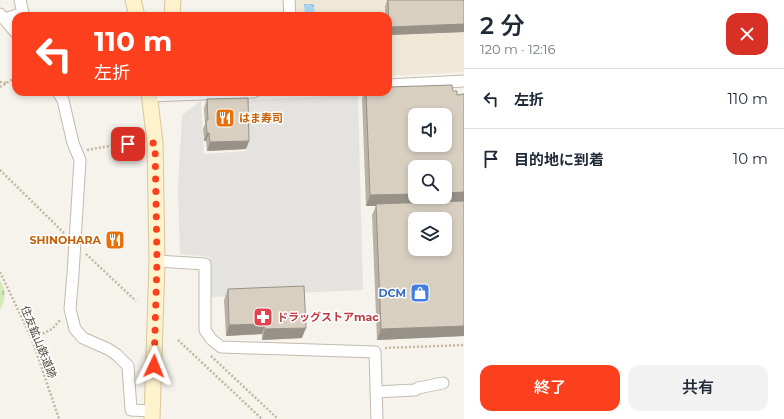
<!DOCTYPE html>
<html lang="ja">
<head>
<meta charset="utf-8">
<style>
  body { margin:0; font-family:Montserrat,"Noto Sans JP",sans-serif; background:#f2f2f3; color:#1f2937; height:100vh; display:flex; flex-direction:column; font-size:15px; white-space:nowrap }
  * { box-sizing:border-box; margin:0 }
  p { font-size:13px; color:#747a83 }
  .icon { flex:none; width:22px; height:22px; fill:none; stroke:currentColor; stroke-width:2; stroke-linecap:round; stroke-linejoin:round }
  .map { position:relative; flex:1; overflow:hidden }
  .side { display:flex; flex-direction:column; background:#fff; width:320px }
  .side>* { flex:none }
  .banner { position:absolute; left:12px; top:12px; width:380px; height:84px; border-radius:12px; box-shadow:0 2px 6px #0003; background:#fc3f1d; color:#fff; overflow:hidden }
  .tools { position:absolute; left:408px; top:108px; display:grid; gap:8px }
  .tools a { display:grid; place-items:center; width:44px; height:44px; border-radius:8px; background:#fff; box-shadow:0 2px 6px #0003; font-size:20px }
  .pin { position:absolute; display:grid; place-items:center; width:34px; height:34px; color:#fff; margin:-17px; border-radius:8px; box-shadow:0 2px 6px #0006 }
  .me { position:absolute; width:44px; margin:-22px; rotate:2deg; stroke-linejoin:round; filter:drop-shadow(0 0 3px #0008) }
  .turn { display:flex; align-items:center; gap:14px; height:84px; padding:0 16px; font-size:18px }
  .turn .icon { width:52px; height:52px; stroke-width:2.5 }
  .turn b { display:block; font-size:28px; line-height:34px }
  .round { display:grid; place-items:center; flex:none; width:42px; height:42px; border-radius:12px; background:#f2f2f3 }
  .headline { display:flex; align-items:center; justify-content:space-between; height:68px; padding:0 16px }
  h1 { font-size:24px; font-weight:600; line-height:30px }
  .action { display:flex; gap:8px; margin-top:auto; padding:8px 16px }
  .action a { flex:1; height:46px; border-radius:12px; background:#fc3f1d; color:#fff; font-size:16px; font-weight:600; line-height:46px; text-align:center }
  .action a+a { background:#f2f2f3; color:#1f2937 }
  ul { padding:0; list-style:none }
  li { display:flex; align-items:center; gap:12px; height:60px; padding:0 16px; border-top:1px solid #e0e1e3 }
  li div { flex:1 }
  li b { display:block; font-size:15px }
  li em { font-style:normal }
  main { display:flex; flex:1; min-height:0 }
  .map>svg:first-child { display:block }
  .education { fill:#efe8d6 }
  .cemetery { fill:url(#cemetery-stones) }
  .parking { fill:#e5e3e0 }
  .water { fill:url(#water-waves) }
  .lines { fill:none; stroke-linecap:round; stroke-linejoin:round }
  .street-casing { stroke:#c2bbae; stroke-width:13 }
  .secondary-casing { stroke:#d6c79b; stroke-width:17 }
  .path { stroke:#c4b79f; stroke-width:2.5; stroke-dasharray:2 2; stroke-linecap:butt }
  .street { stroke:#fff; stroke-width:11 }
  .secondary { stroke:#fff3cd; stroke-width:15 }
  .wall { fill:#bab2a6 }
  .shaded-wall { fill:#979187 }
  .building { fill:#d8cfc1; stroke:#979187; fill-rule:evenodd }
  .route { stroke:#fc3f1d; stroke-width:7; stroke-dasharray:0 12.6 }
  .labels { text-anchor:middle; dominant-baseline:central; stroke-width:3; stroke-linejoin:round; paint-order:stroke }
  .food-label { font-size:11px; font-weight:bold; fill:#c56008; stroke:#fff; text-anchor:start }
  .shop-label { font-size:11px; font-weight:bold; fill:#366cbe; stroke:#fff; text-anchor:end }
  .health-label { font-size:11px; font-weight:bold; fill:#be3a42; stroke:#fff; text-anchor:start }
  .street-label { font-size:11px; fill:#4b4439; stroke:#fff }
</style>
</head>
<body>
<main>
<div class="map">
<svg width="464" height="419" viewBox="0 0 464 419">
  <defs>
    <pattern id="cemetery-stones" width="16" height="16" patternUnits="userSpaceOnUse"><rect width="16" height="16" fill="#d2eab5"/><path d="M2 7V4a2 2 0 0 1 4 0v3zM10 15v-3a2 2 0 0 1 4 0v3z" fill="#b6ca9c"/></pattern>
    <pattern id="water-waves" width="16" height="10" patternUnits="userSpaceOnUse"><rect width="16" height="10" fill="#a9d4f2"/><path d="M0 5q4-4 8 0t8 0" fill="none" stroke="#8caec5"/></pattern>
  </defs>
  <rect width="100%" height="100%" fill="#f6f3ec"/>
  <!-- education -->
  <polygon class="education" points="294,0 464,0 464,72 388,76 388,16 294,16"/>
  <!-- cemetery -->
  <path class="cemetery" d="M0 280C6 290 6 301 0 310Z"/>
  <!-- parking -->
  <polygon class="parking" points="358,95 363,290 210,297 210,257 180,254 178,188 182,115 201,101 204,154 247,151 245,100"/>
  <!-- water -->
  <polygon class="water" points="304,4 314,4 315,16 305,16"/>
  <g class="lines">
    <!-- street casing -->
    <g class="street-casing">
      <g id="street">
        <polyline points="289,0 290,16"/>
        <polyline points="0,14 16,33"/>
        <polyline points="5,19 23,13 20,0"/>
        <polyline points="388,85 464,81"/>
        <polyline points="58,92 63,100 73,143 80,160 73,274 70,309 75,329 83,338 108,349 117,355 128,366 131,410 152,411"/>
        <polyline points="149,96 254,92"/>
        <polyline points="157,261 205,264 205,330 211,339 221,347 375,352 377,419"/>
        <polyline points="376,392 415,390 418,388 443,383"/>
      </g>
    </g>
    <!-- secondary casing -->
    <g class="secondary-casing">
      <g id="secondary">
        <polyline points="133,0 137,16"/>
        <polyline points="172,16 173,0"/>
        <polyline points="149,92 155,143 157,261 152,419"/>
      </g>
    </g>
    <!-- path -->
    <g class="path">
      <polyline points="0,82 7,83"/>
      <polyline points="0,87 16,77"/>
      <polyline points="87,150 115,145 141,144"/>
      <polyline points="0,170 64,233"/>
      <polyline points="86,254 136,301"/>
      <polyline points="0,272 32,339 59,419"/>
      <polyline points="32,339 52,329 61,319"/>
      <polyline points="178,340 262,419"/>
      <polyline points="385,348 464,345"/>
      <polyline points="211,356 278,419"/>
    </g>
    <!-- street -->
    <use href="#street" class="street"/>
    <!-- secondary -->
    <use href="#secondary" class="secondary"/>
  </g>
  <!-- wall -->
  <g class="wall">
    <polygon points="384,0 464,0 464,32 388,35 388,16 385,16 385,7 387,0"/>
    <polygon points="453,91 464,336 377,340 372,215 376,206 366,206 362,99 364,92"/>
    <polygon points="207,99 249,141 246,149 207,151 206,141 204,141 203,129 205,124 204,108"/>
    <polygon points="228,289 302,338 262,340 262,334 226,336 224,300"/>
  </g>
  <!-- shaded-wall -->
  <g class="shaded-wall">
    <polygon points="464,24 464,32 388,35 388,30 389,27"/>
    <polygon points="207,133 209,133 206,141 204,141"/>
    <polygon points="249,141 246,149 207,151 210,142"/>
    <polygon points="464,192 464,201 376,204 376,206 366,206 370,195 415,194 415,197 445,197 445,193"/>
    <polygon points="265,324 262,334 226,336 229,325"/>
    <polygon points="464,326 464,336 377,340 381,329"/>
    <polygon points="306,328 302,338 262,340 265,329"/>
  </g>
  <!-- building -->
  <g class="building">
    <polygon points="388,0 464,0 464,24 389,27"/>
    <path d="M452 85 453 91H457V95L464 94V192L445 193V167H415V194L370 195 366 92H388V87ZM415 115H445V145H415Z"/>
    <polygon points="248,98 249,141 210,142 209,133 207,133 206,120 208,120 207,99"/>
    <path d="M464 201V326L381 329 376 204ZM415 219H445V249H415Z"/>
    <polygon points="304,286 306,328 265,329 265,324 229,325 228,289"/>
  </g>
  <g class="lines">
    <!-- route -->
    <polyline class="route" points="128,144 155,143 157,261 154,366"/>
  </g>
  <!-- icons -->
  <defs>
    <g id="restaurant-square" transform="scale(1)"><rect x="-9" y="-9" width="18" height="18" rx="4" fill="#e8710a" stroke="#fff"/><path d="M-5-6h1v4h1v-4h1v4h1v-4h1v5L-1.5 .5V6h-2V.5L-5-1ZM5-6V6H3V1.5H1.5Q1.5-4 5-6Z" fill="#fff"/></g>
    <g id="shop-square" transform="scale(1)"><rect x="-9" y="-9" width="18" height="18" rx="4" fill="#3f7fe0" stroke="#fff"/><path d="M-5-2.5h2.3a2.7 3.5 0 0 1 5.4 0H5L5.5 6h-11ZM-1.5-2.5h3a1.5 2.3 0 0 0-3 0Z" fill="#fff"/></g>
    <g id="pharmacy-square" transform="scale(1)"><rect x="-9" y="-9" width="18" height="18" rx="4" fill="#e0444e" stroke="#fff"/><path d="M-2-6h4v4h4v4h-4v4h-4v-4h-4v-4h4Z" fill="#fff"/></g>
  </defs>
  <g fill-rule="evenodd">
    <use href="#restaurant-square" x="225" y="118"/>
    <use href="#restaurant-square" x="115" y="240"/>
    <use href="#shop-square" x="420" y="293"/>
    <use href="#pharmacy-square" x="263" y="317"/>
  </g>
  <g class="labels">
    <!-- food labels -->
    <g class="food-label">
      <text x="239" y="118">はま寿司</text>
      <text x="101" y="240" text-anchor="end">SHINOHARA</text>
    </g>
    <!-- shop labels -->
    <g class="shop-label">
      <text x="406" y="293">DCM</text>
    </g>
    <!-- health labels -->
    <g class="health-label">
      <text x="277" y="317">ドラッグストアmac</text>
    </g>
    <!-- street labels -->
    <g class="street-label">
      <text transform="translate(39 342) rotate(68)">住友鉱山鉄道跡</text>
    </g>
  </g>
</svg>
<div class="tools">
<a><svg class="icon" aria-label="sound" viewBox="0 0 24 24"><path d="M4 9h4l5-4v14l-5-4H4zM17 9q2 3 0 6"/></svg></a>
<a><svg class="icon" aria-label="search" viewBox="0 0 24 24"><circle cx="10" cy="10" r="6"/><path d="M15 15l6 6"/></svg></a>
<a><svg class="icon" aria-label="layers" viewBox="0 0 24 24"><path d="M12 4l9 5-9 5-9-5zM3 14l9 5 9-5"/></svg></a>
</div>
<div class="pin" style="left:128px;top:144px;background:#d93025"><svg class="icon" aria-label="arrive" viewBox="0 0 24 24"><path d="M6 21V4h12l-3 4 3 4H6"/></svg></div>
<svg class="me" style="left:154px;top:366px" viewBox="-20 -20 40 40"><path d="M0-17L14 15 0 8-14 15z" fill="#fc3f1d" stroke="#fff" stroke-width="4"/></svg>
<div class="banner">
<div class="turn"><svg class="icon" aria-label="left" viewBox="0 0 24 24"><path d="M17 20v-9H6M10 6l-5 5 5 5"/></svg><div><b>110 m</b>左折</div></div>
</div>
</div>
<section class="side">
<div class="headline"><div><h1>2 分</h1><p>120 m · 12:16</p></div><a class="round" style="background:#d93025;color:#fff"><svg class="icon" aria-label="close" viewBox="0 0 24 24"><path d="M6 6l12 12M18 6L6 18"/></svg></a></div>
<ul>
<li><svg class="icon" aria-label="left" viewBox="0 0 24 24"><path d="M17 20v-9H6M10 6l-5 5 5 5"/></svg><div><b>左折</b></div><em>110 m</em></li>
<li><svg class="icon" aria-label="arrive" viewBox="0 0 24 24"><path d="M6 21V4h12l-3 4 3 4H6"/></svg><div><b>目的地に到着</b></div><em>10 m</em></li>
</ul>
<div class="action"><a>終了</a><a>共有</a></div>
</section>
</main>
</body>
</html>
